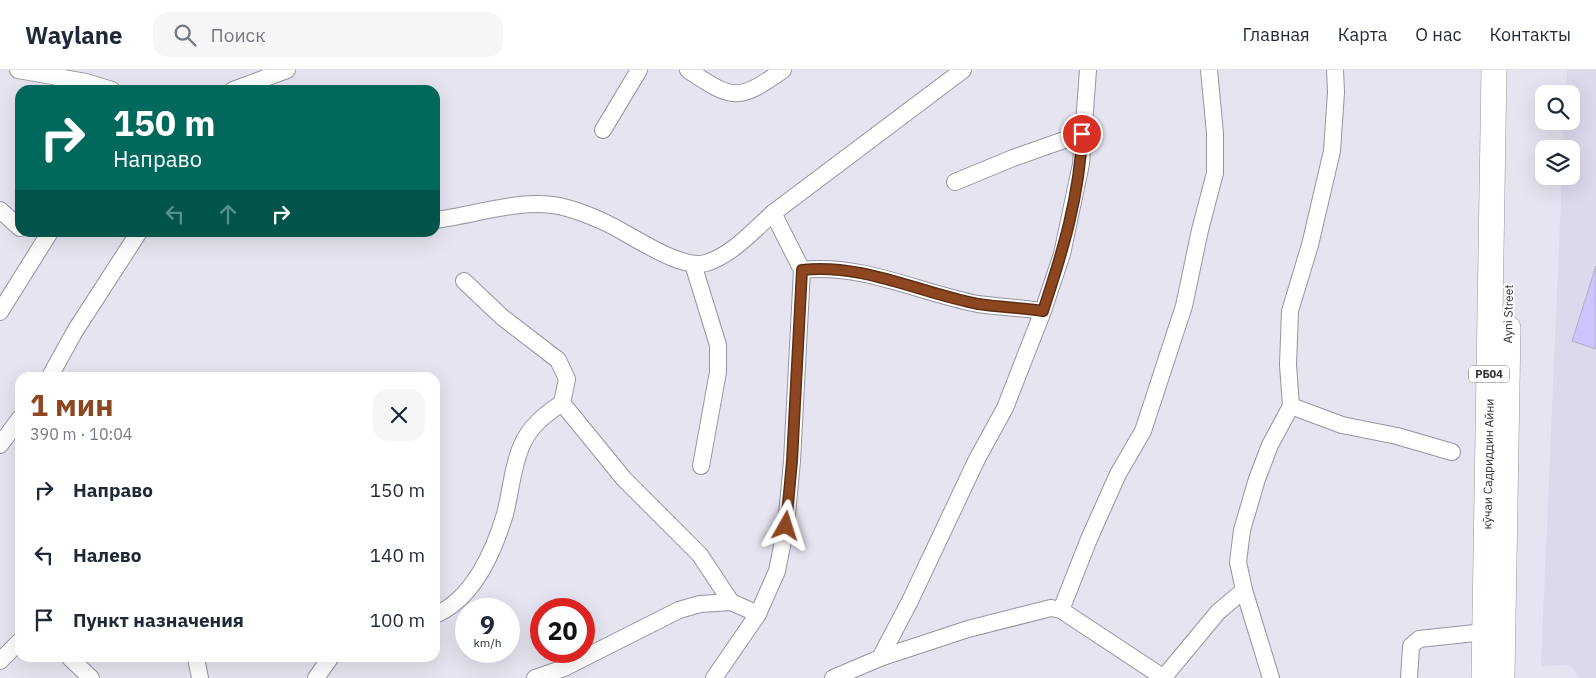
<!DOCTYPE html>
<html lang="ru">
<head>
<meta charset="utf-8">
<style>
  body { margin:0; font-family:"IBM Plex Sans",sans-serif; background:#f6f6f7; color:#1f2937; height:100vh; display:flex; flex-direction:column; font-size:19px; white-space:nowrap }
  * { box-sizing:border-box; margin:0 }
  p { font-size:16px; color:#747a83 }
  .icon { flex:none; width:28px; height:28px; fill:none; stroke:currentColor; stroke-width:2; stroke-linecap:round; stroke-linejoin:round }
  .map { position:relative; flex:1; overflow:hidden }
  .panel { position:absolute; left:15px; top:302px; width:425px; height:290px; display:flex; flex-direction:column; background:#fff; border-radius:15px; box-shadow:0 5px 20px #0002 }
  .panel>* { flex:none }
  .banner { position:absolute; left:15px; top:15px; width:425px; height:152px; border-radius:15px; box-shadow:0 5px 20px #0002; background:#00695c; color:#fff; overflow:hidden }
  .fabs { position:absolute; left:1535px; top:15px; display:grid; gap:10px }
  .fabs a { display:grid; place-items:center; width:45px; height:45px; border-radius:10px; background:#fff; box-shadow:0 5px 20px #0002; font-size:25px }
  .speed { position:absolute; left:455px; top:528px; display:flex; gap:10px; font-size:25px; font-weight:700; text-align:center }
  .speed>* { display:grid; place-content:center; width:65px; height:65px; border-radius:50%; background:#fff; box-shadow:0 5px 20px #0002; line-height:1 }
  .speed small { font-size:12px; font-weight:400 }
  .speed .limit { border:8px solid #d22; background:#fff; color:#111 }
  .pin { position:absolute; display:grid; place-items:center; width:42px; height:42px; color:#fff; margin:-21px; border:2px solid #fff; border-radius:50%; box-shadow:0 1px 5px #0007 }
  .me { position:absolute; width:55px; margin:-28px; rotate:6deg; stroke-linejoin:round; filter:drop-shadow(0 0 4px #0008) }
  .turn { display:flex; align-items:center; gap:18px; height:105px; padding:0 15px; font-size:22px }
  .turn .icon { width:65px; height:65px; stroke-width:2.5 }
  .turn b { display:block; font-size:35px; line-height:42px }
  .lanes { display:flex; align-items:center; height:48px; padding:0 15px; background:#0003; justify-content:center; gap:25px; direction:ltr }
  .lanes .off { opacity:.35 }
  .round { display:grid; place-items:center; flex:none; width:52px; height:52px; border-radius:15px; background:#f6f6f7 }
  .head { display:flex; align-items:center; justify-content:space-between; height:85px; padding:0 15px }
  h1 { font-size:30px; font-weight:700; line-height:38px; color:#8d4720 }
  ul { padding:0; list-style:none }
  li { display:flex; align-items:center; gap:15px; height:65px; padding:0 15px }
  li div { flex:1 }
  li b { display:block; font-size:19px }
  li em { font-style:normal }
  header { display:flex; align-items:center; gap:30px; box-sizing:border-box; height:70px; padding:0 25px; background:#fff; border-bottom:1px solid #e0e1e3 }
  header strong { font-size:24px }
  nav { display:flex; gap:28px; margin-inline-start:auto; font-size:18px }
  .search { width:350px; height:45px; background:#f6f6f7; display:flex; align-items:center; gap:12px; box-sizing:border-box; padding:0 18px; border-radius:15px; color:#747a83; font-size:19px }
  .map>svg:first-child { display:block }
  .built { fill:#ddd8ec }
  .building { fill:#d0c2fe; stroke:#b1aebb }
  .lines { fill:none; stroke-linecap:round; stroke-linejoin:round }
  .minor-casing { stroke:#9694a0; stroke-width:18 }
  .highway-casing { stroke:#9694a0; stroke-width:26 }
  .minor { stroke:#fff; stroke-width:16 }
  .highway { stroke:#fff; stroke-width:25 }
  .route-casing { stroke:#5c2e15; stroke-width:12 }
  .route { stroke:#8d4720; stroke-width:9 }
  .labels { text-anchor:middle; dominant-baseline:central; stroke-width:4; stroke-linejoin:round; paint-order:stroke }
  .shield { fill:#fff; stroke:#707073; stroke-width:1 }
  .shield-label { font-size:11px; font-weight:bold; fill:#333237 }
  .street-label { font-size:12px; fill:#333237; stroke:#fff }
</style>
</head>
<body>
<header>
<strong>Waylane</strong>
<div class="search"><svg class="icon" aria-label="search" viewBox="0 0 24 24"><circle cx="10" cy="10" r="6"/><path d="M15 15l6 6"/></svg>Поиск</div>
<nav><a>Главная</a><a>Карта</a><a>О нас</a><a>Контакты</a></nav>
</header>
<div class="map">
<svg width="1596" height="608" viewBox="0 0 1596 608">
  <rect width="100%" height="100%" fill="#e6e4f0"/>
  <!-- built -->
  <polygon class="built" points="1567,0 1596,0 1596,608 1580,608 1570,595 1541,596 1562,106 1571,106 1571,79 1563,79 1564,51 1571,51 1571,24 1566,24"/>
  <!-- building -->
  <polygon class="building" points="1596,196 1596,279 1572,271"/>
  <g class="lines">
    <!-- minor casing -->
    <g class="minor-casing">
      <g id="minor">
        <polyline points="18,0 86,12 112,20"/>
        <path d="M688 0C733 30 738 32 783 0"/>
        <polyline points="233,20 287,0"/>
        <polyline points="603,60 639,0"/>
        <polyline points="955,112 1013,88 1081,64"/>
        <polyline points="0,140 20,158"/>
        <polyline points="773,143 963,0"/>
        <path d="M435 150C478 145 524 126 567 138 578 141 591 146 602 151 628 162 680 201 706 193 732 185 753 161 773 143L802 200 792 391 786 456 777 501 758 544 714 608"/>
        <polyline points="693,194 718,275 718,302 701,396"/>
        <path d="M802 200C862 193 920 223 978 234 999 237 1022 238 1043 241"/>
        <polyline points="0,242 50,162"/>
        <polyline points="49,308 75,261 139,162"/>
        <polyline points="562,333 624,409 700,485 731,532"/>
        <polyline points="1291,336 1342,355 1397,366 1452,382"/>
        <polyline points="0,375 20,348"/>
        <polyline points="1244,520 1238,492 1242,460 1257,409 1270,375 1291,336 1288,295 1290,241 1310,175 1332,81 1336,22 1335,0"/>
        <polyline points="1061,540 1089,469 1118,404 1143,361 1184,236 1200,160 1215,103 1215,63 1209,0"/>
        <path d="M435 545C473 529 494 481 505 444 511 422 512 398 521 377 529 357 544 345 562 333L567 309 558 290 502 247 464 211"/>
        <polyline points="70,588 91,608"/>
        <polyline points="196,588 200,608"/>
        <polyline points="880,588 968,559 1051,538 1061,540 1164,608"/>
        <polyline points="0,591 20,571"/>
        <polyline points="1164,607 1218,542 1244,520 1271,608"/>
        <polyline points="316,608 330,588"/>
        <polyline points="535,608 564,598 679,540 700,534 731,532 758,544"/>
        <polyline points="833,608 880,588 910,531 977,389 1005,338 1043,241 1062,184 1081,94 1088,0"/>
        <polyline points="1409,608 1411,576 1419,569 1485,562"/>
      </g>
    </g>
    <!-- highway casing -->
    <g class="highway-casing">
      <g id="highway">
        <polyline points="1484,608 1494,0"/>
        <polyline points="1502,608 1508,258"/>
      </g>
    </g>
    <!-- minor -->
    <use href="#minor" class="minor"/>
    <!-- highway -->
    <use href="#highway" class="highway"/>
  </g>
  <g class="lines">
    <!-- route casing -->
    <g class="route-casing">
      <path id="route" d="M786 456 792 391 802 200C862 193 920 223 978 234 999 237 1021 238 1043 241 1062 184 1080 125 1082 64"/>
    </g>
    <!-- route -->
    <use href="#route" class="route"/>
  </g>
  <g class="labels">
    <!-- shield labels -->
    <rect class="shield" x="1469" y="295.5" width="40" height="17" rx="4"/>
    <g class="shield-label">
      <text x="1489" y="304">РБ04</text>
    </g>
    <!-- street labels -->
    <g class="street-label">
      <text transform="translate(1508 244) rotate(-89)">Ayni Street</text>
      <text transform="translate(1488 394) rotate(-89)">кӯчаи Садриддин Айни</text>
    </g>
  </g>
</svg>
<div class="fabs">
<a><svg class="icon" aria-label="search" viewBox="0 0 24 24"><circle cx="10" cy="10" r="6"/><path d="M15 15l6 6"/></svg></a>
<a><svg class="icon" aria-label="layers" viewBox="0 0 24 24"><path d="M12 4l9 5-9 5-9-5zM3 14l9 5 9-5"/></svg></a>
</div>
<div class="speed"><div>9<small>km/h</small></div><div class="limit">20</div></div>
<div class="pin" style="left:1082px;top:64px;background:#d93025"><svg class="icon" aria-label="arrive" viewBox="0 0 24 24"><path d="M6 21V4h12l-3 4 3 4H6"/></svg></div>
<svg class="me" style="left:786px;top:456px" viewBox="-20 -20 40 40"><path d="M0-17L14 15 0 8-14 15z" fill="#8d4720" stroke="#fff" stroke-width="4"/></svg>
<div class="banner">
<div class="turn"><svg class="icon" aria-label="right" viewBox="0 0 24 24"><path d="M7 20v-9h11M14 6l5 5-5 5"/></svg><div><b>150 m</b>Направо</div></div>
<div class="lanes"><svg class="icon off" aria-label="left" viewBox="0 0 24 24"><path d="M17 20v-9H6M10 6l-5 5 5 5"/></svg><svg class="icon off" aria-label="ahead" viewBox="0 0 24 24"><path d="M12 20V5M6 11l6-6 6 6"/></svg><svg class="icon" aria-label="right" viewBox="0 0 24 24"><path d="M7 20v-9h11M14 6l5 5-5 5"/></svg></div>
</div>
<section class="panel">
<div class="head"><div><h1>1 мин</h1><p>390 m · 10:04</p></div><a class="round"><svg class="icon" aria-label="close" viewBox="0 0 24 24"><path d="M6 6l12 12M18 6L6 18"/></svg></a></div>
<ul>
<li><svg class="icon" aria-label="right" viewBox="0 0 24 24"><path d="M7 20v-9h11M14 6l5 5-5 5"/></svg><div><b>Направо</b></div><em>150 m</em></li>
<li><svg class="icon" aria-label="left" viewBox="0 0 24 24"><path d="M17 20v-9H6M10 6l-5 5 5 5"/></svg><div><b>Налево</b></div><em>140 m</em></li>
<li><svg class="icon" aria-label="arrive" viewBox="0 0 24 24"><path d="M6 21V4h12l-3 4 3 4H6"/></svg><div><b>Пункт назначения</b></div><em>100 m</em></li>
</ul>
</section>
</div>
</body>
</html>
